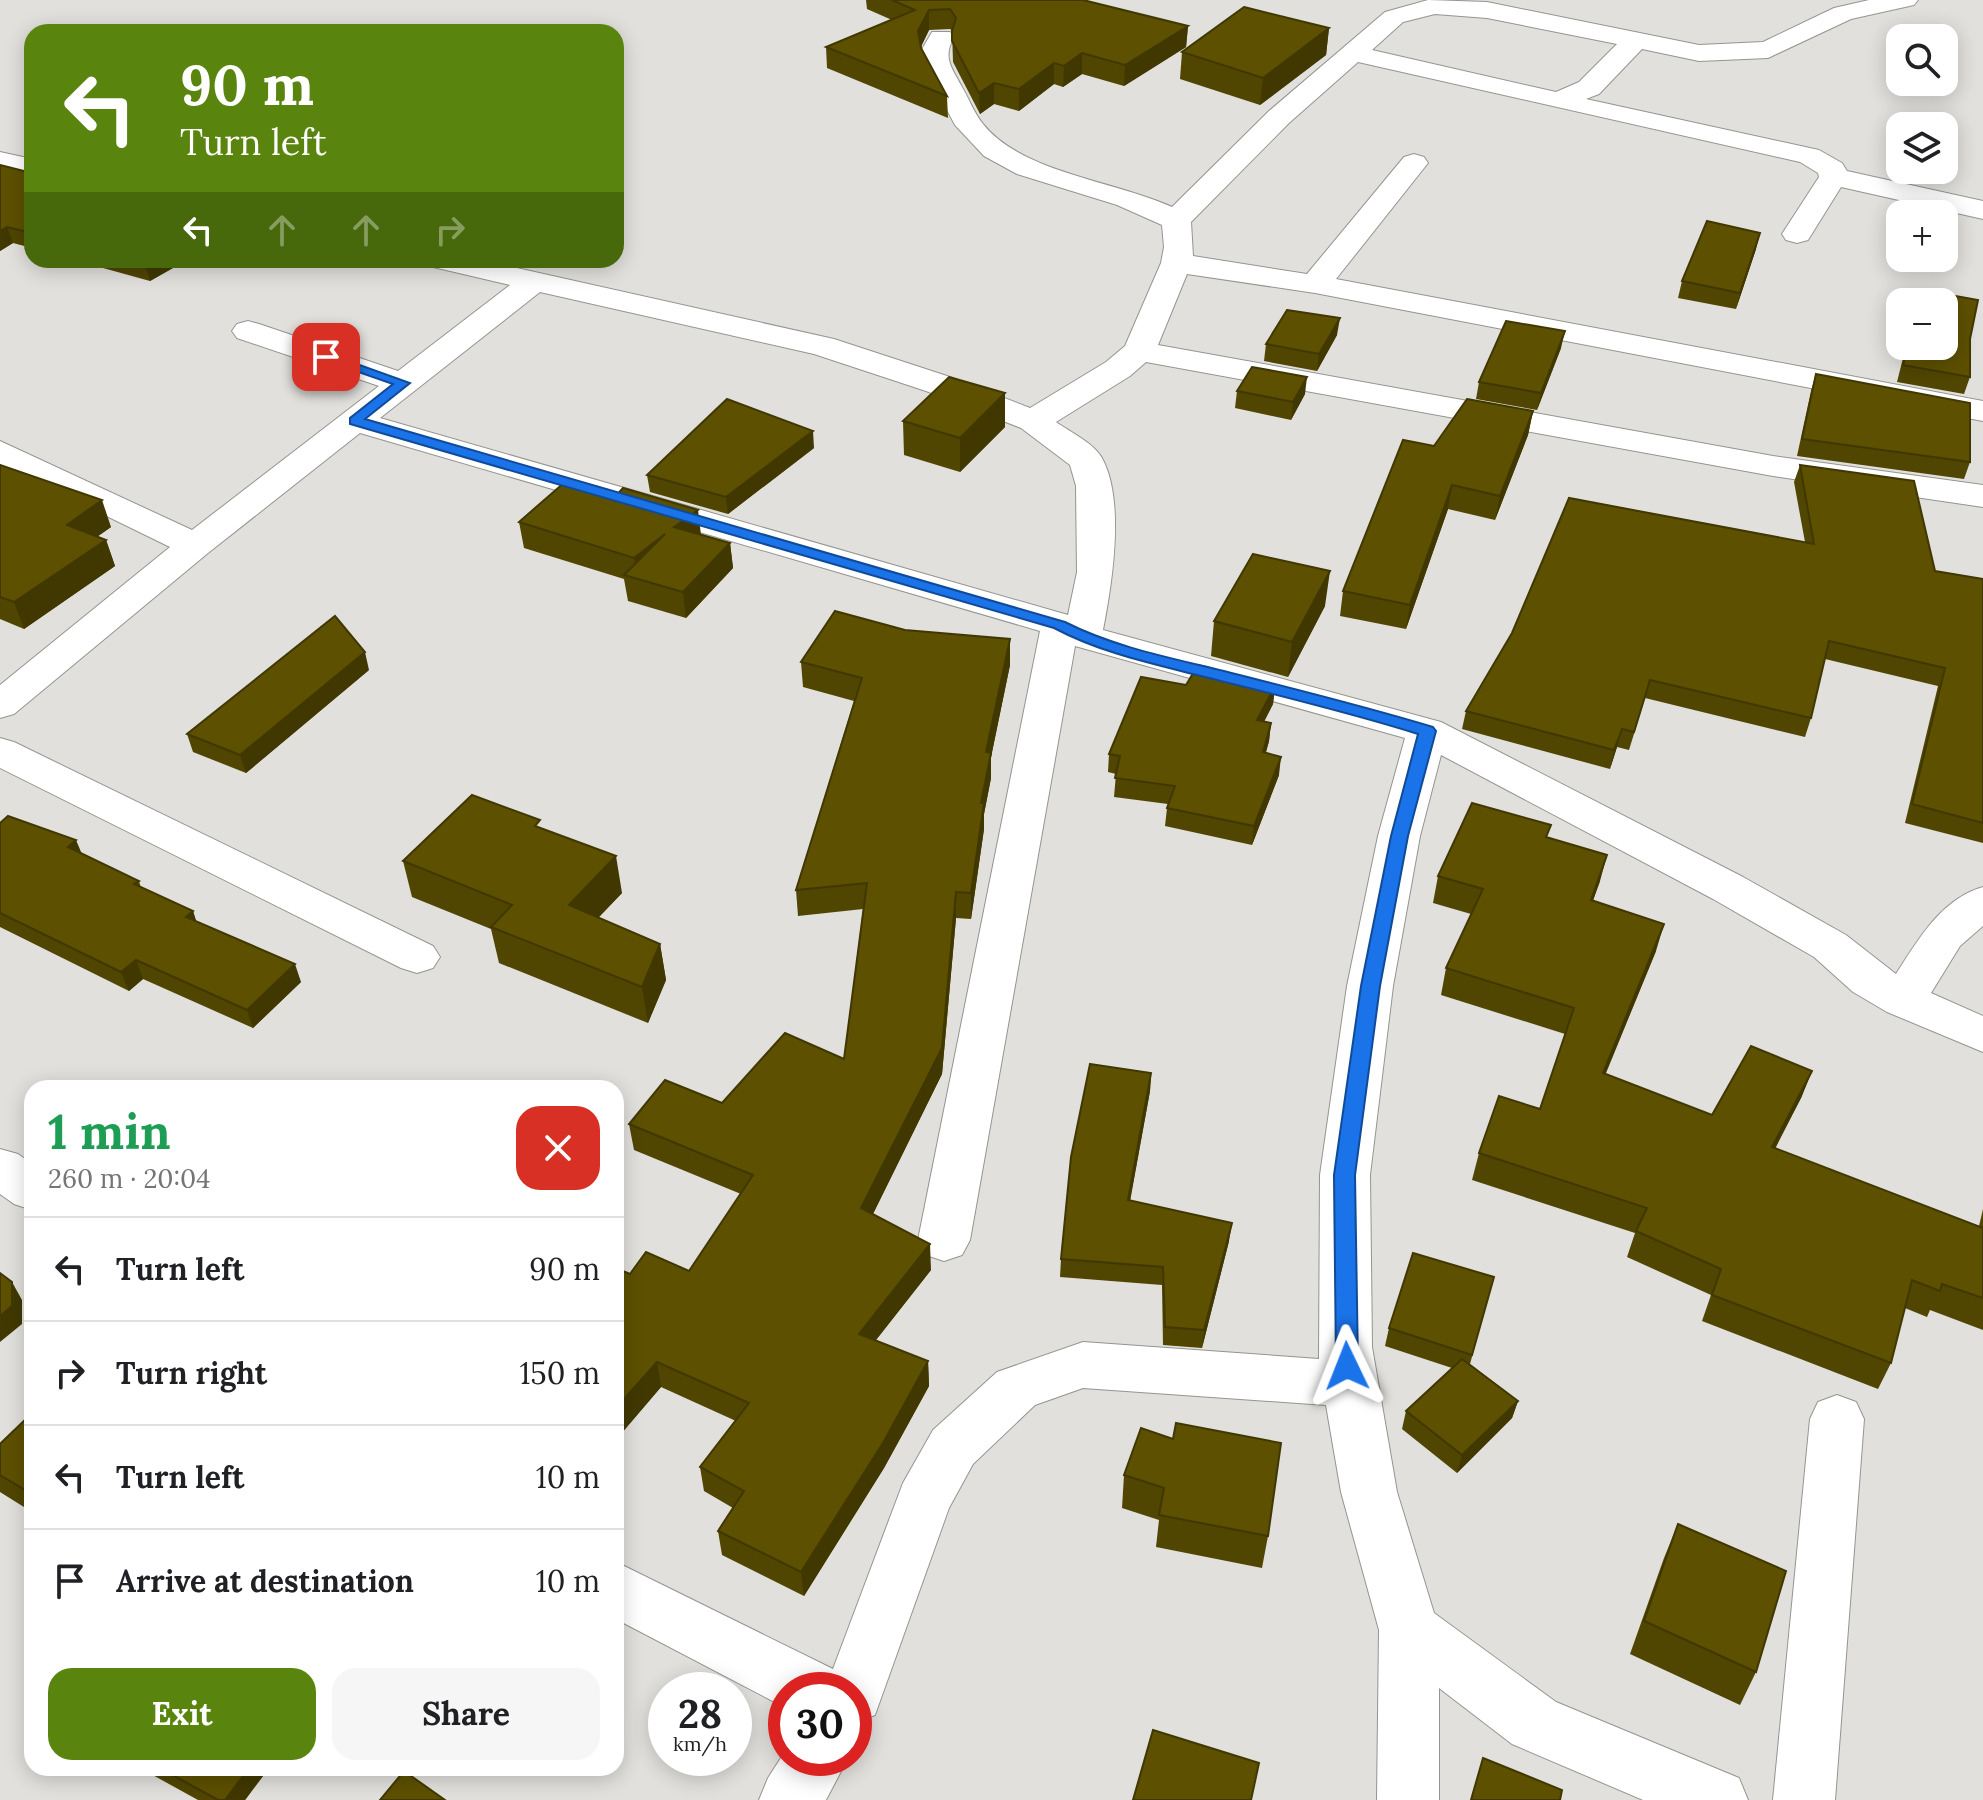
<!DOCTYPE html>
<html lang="en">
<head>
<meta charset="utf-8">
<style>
  body { margin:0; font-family:Lora,serif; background:#f6f6f6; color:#202124; height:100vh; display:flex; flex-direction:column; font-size:30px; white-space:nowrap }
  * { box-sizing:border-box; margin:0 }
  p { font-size:26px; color:#757577 }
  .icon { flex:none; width:44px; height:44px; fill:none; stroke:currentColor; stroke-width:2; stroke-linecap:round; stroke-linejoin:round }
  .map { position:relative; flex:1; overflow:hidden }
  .drawer { position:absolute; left:24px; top:1080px; width:600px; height:696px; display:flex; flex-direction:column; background:#fff; border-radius:24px; box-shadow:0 4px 20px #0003 }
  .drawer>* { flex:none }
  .guide { position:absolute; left:24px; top:24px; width:600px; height:244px; border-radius:24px; box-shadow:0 4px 20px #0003; background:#59840e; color:#fff; overflow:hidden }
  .controls { position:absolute; left:1886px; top:24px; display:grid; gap:16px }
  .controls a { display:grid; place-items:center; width:72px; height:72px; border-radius:16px; background:#fff; box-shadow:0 4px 20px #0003; font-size:40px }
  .speed { position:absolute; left:648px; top:1672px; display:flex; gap:16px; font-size:40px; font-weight:700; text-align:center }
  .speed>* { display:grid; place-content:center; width:104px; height:104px; border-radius:50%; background:#fff; box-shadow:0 4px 20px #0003; line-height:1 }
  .speed small { font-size:20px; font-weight:400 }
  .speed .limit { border:12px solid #d22; background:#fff; color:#111 }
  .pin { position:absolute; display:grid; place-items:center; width:68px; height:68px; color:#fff; margin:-34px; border-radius:16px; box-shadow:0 4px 12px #0006 }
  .me { position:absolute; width:88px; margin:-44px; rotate:358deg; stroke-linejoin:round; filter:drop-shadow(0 0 6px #0008) }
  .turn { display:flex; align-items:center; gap:28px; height:168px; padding:0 24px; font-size:36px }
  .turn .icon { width:104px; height:104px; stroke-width:2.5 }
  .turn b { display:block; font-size:56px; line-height:68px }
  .lanes { display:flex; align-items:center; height:76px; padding:0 24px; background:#0003; justify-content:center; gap:40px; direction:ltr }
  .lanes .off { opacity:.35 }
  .round { display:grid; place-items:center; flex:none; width:84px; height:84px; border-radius:24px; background:#f6f6f6 }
  .summary { display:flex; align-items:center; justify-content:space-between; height:136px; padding:0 24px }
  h1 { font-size:48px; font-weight:800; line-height:60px; color:#1e9e55 }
  .button { display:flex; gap:16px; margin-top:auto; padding:16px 24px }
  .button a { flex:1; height:92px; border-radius:24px; background:#59840e; color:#fff; font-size:32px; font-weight:800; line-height:92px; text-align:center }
  .button a+a { background:#f6f6f6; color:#202124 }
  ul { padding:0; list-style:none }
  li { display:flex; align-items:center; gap:24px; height:104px; padding:0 24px; border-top:2px solid #e0e0e0 }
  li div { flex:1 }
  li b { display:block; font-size:30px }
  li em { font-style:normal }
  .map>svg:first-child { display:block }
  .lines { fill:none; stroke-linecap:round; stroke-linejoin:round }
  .minor-casing { stroke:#949490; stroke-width:2 }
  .minor { fill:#fff; fill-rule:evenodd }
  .wall { fill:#504501 }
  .shaded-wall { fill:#413801 }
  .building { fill:#5d5001; stroke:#413801; stroke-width:2 }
  .route { fill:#1a73e8; stroke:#114b97; stroke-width:2 }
</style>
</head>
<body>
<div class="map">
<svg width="1983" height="1800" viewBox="0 0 1983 1800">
  <rect width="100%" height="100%" fill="#e1e0dc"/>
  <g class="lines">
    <!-- minor casing -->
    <g class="minor-casing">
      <g id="minor">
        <path d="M1428 0 1487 2 1699 45 1763 42 1834 8 1869 0H1918L1914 5 1851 19 1768 58 1699 61 1642 49 1599 94 1586 99 1819 150 1842 163 1847 171 1983 201V219L1841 187 1808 240 1797 243 1786 240 1782 234 1819 177 1818 173 1800 162 1358 62 1289 123 1191 222 1193 256 1307 274 1404 157 1414 154 1424 157 1428 163 1336 279 1983 401V421L1315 293 1187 274 1158 345 1773 456 1983 485V507L1773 476 1146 362 1130 376 1056 422C1070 432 1096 444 1103 460 1125 503 1112 584 1103 630L1441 722 1743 877 1846 935 1896 974C1918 940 1941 899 1983 887V926L1960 946 1931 993 1983 1016V1052L1887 1012 1853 992 1814 957 1713 899 1441 755 1420 836 1393 986 1370 1175 1372 1347 1397 1492 1434 1613 1556 1702 1739 1778 1748 1800H1643L1512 1744 1439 1688V1800H1377L1379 1630 1341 1492 1326 1405 1083 1388 1035 1405 973 1464 949 1508 875 1715 854 1723V1690H786V1708L616 1619V1562L833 1669 903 1483 933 1430 997 1372 1083 1342 1319 1359 1320 1175 1347 986 1378 836 1405 738 1075 646 970 1240 962 1255 944 1261 926 1255 918 1240 1040 631 360 433 208 553 14 714 0 718V685L170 547 0 464V441L192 530 379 386 237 338 232 331 237 324 248 321 259 324 398 371 510 285 429 266 425 260H481L834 339 950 377 1030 408 1106 362 1125 346 1161 263 1164 247 1162 225 1117 205 1017 174 984 156 955 125 924 67 921 51 932 32H950L954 37C942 58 952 68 962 87 969 99 974 113 983 124 1022 173 1116 181 1172 207L1269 111 1385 12ZM1435 14 1487 18 1617 44 1579 82 1556 92 1372 50 1403 22ZM540 292 814 354 926 391 1021 428 1070 465 1076 486 1077 572 1068 615 380 418Z"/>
        <polygon points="0,152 32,159 32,177 0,170"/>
        <polygon points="0,738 14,742 433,946 440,957 433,968 417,973 401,968 0,768"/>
        <polygon points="0,1149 18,1154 32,1164 32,1210 14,1204 0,1194"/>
        <polygon points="1837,1395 1856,1402 1864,1419 1835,1800 1773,1800 1810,1419 1818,1402"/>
        <polygon points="786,1750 786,1758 848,1758 826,1800 759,1800 768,1778"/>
      </g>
    </g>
    <!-- minor -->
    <use href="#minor" class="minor"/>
  </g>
  <!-- wall -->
  <g class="wall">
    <polygon points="866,0 1083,0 1188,26 1186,47 1124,86 1082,74 1063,87 1054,84 1019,111 994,104 980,114 953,62 952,31 950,29 929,30 921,47 947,96 948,118 827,68 826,47 892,20 867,9"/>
    <polygon points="1329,28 1326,55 1260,105 1180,79 1182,52"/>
    <polygon points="0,165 32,173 32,248 13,243 0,251"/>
    <polygon points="1756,249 1736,309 1678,298 1682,281"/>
    <polygon points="74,260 187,260 150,281"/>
    <polygon points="1922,290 1978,300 1970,339 1970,377 1964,394 1897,382 1906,346 1944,346 1944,302 1918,302"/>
    <polygon points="1337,335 1317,371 1264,361 1266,344"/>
    <polygon points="1561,348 1537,410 1476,399 1479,382"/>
    <polygon points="1816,374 1970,462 1964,479 1797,456 1811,391"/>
    <polygon points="1237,391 1305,394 1291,420 1235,408"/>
    <polygon points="1533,411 1528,435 1495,520 1448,509 1406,629 1340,616 1343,591 1434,446"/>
    <polygon points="903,421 1005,427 960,472 904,455"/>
    <polygon points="814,448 728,514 650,492 647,475"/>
    <polygon points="0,465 111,527 97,537 106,540 115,566 24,629 0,619"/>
    <polygon points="1800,465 1935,571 1983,579 1983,843 1905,823 1938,686 1825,659 1811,718 1805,737 1645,698 1629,750 1617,747 1610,769 1462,729 1466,711 1805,542 1794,482"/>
    <polygon points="519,522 700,534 730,543 733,568 686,618 628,601 624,579 524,548"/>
    <polygon points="1325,606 1288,677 1211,656 1214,621"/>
    <polygon points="905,630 1010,639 1010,665 991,757 991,778 984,814 984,829 971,919 956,918 942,1074 873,1214 931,1270 876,1340 928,1361 929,1386 884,1468 804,1596 722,1555 718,1531 733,1508 704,1491 700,1467 736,1421 661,1387 620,1435 616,1434 616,1268 630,1274 689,1271 741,1194 634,1150 629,1124 722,1103 844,1059 863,909 798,916 796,890 854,701 803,687 801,662"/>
    <polygon points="369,670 246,773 193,752 187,734"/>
    <polygon points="1186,685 1275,686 1273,704 1264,722 1271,723 1269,741 1266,752 1279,775 1252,845 1165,826 1167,808 1168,804 1114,797 1116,774 1108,772 1109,754"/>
    <polygon points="0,823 82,854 139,881 141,888 193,911 196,921 301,982 253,1028 143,979 129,991 0,927"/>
    <polygon points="542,828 622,893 598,918 660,944 666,980 648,1023 499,963 491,929 412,897 403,861"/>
    <polygon points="1548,838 1600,881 1593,900 1656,951 1605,1074 1712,1115 1812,1071 1801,1098 1775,1149 1979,1226 1983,1209 1983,1330 1930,1310 1927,1317 1905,1308 1891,1363 1878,1389 1702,1321 1711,1295 1627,1257 1635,1233 1472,1180 1479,1153 1540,1109 1565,1034 1441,995 1446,968 1471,914 1433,903 1438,876"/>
    <polygon points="1151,1073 1150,1091 1130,1200 1229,1241 1202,1348 1163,1345 1162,1285 1060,1277 1061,1259"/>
    <polygon points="1494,1277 1470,1364 1518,1401 1512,1418 1457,1473 1402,1429 1406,1411 1452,1368 1385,1346 1389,1328"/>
    <polygon points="32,1407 32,1512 0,1492 0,1444 31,1414 29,1409"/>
    <polygon points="1141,1428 1268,1536 1262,1568 1156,1547 1159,1520 1122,1508 1124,1475"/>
    <polygon points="1678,1524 1756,1672 1740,1705 1630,1654 1664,1558"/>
    <polygon points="140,1768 269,1768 245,1800 198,1800"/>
  </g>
  <!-- shaded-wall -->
  <g class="shaded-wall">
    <polygon points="929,10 929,30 918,52 918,31"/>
    <polygon points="1188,26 1186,47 1124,86 1125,65"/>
    <polygon points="1329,28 1326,55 1260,105 1263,78"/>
    <polygon points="1082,53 1082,74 1063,87 1064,66"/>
    <polygon points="1054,63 1054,84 1019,111 1019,89"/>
    <polygon points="994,83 994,104 980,114 979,93"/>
    <polygon points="7,227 13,243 0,251 0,231"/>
    <polygon points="1760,233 1756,249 1736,309 1740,293"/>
    <polygon points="153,260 187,260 150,281 145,264"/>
    <polygon points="1340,318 1337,335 1317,371 1319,354"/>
    <polygon points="1565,331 1561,348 1537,410 1541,393"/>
    <polygon points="1307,377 1305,394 1291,420 1293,402"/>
    <polygon points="1005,393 1005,427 960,472 960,438"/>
    <polygon points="1533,411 1528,435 1495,520 1500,496"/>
    <polygon points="813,431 814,448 728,514 726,497"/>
    <polygon points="1452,485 1448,509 1406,629 1410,605"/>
    <polygon points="102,500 111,527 76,551 67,525"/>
    <polygon points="698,510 701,535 674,527"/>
    <polygon points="665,534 637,579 634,558"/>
    <polygon points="106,540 115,566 24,629 14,602"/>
    <polygon points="730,543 733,568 686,618 683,592"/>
    <polygon points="1330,571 1325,606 1288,677 1292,642"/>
    <polygon points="1010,639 1010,665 991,757 991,778 984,814 984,829 971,919 971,893 986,752"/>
    <polygon points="365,652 369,670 246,773 240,755"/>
    <polygon points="1275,686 1273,704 1255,738 1257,720"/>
    <polygon points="1271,723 1269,741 1261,770 1263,752"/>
    <polygon points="1622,729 1617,747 1610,769 1614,750"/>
    <polygon points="1281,757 1279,775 1252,845 1254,826"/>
    <polygon points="76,840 84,859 68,847"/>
    <polygon points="1607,855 1600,881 1584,926 1591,900"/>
    <polygon points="616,856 622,893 576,941 569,905"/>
    <polygon points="956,892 956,918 942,1074 863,1234 861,1208"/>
    <polygon points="193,911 199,930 186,917"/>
    <polygon points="1664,924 1656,951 1595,1100 1603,1073"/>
    <polygon points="660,944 666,980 648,1023 642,987"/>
    <polygon points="136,960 143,979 129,991 121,972"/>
    <polygon points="295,964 301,982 253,1028 247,1010"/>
    <polygon points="1812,1071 1801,1098 1761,1174 1772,1147"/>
    <polygon points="1151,1073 1150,1091 1127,1218 1128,1200"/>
    <polygon points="1232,1223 1229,1241 1202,1348 1204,1330"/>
    <polygon points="930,1244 931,1270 861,1359 859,1334"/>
    <polygon points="12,1282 22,1300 22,1324 0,1342 0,1316"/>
    <polygon points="928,1361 929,1386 884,1468 804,1596 801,1572"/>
    <polygon points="657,1362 661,1387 620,1435 616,1418 616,1408"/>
    <polygon points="1518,1401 1512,1418 1457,1473 1462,1455"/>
    <polygon points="249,1768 269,1768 245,1800 225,1800"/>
  </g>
  <!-- building -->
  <g class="building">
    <polygon points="892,0 1083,0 1188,26 1125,65 1082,53 1064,66 1054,63 1019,89 994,83 979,93 952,41 952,31 956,18 950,9 929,10 918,31 921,48 947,96 826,47 915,10"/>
    <polygon points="1244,7 1329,28 1263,78 1182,52"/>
    <polygon points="0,165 32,173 32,233 7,227 0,231"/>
    <polygon points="1707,221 1760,233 1740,293 1682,281"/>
    <polygon points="129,260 153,260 145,264"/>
    <polygon points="1922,290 1978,300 1970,339 1970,377 1903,365 1908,346 1944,346 1944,302 1919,302"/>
    <polygon points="1287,310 1340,318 1319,354 1266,344"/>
    <polygon points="1506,321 1565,331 1541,393 1479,382"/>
    <polygon points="1252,367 1307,377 1293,402 1237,391"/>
    <polygon points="1816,374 1970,403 1970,462 1802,439"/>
    <polygon points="949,377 1005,393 960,438 903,421"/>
    <polygon points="727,399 813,431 726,497 647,475"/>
    <polygon points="1467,399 1533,411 1500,496 1452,485 1410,605 1343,591 1403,440 1434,446"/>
    <polygon points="0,465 102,500 67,525 106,540 14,602 0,597"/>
    <polygon points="1800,465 1914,481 1935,571 1983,579 1983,823 1912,804 1945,668 1829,641 1811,718 1650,680 1634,732 1622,729 1614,750 1466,711 1512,633 1569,498 1814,544"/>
    <polygon points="566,481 616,496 623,488 698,510 674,527 730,543 683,592 624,575 665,534 634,558 519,522"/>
    <polygon points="1253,554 1330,571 1292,642 1214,621"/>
    <polygon points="835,611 905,630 1010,639 986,752 991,753 981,803 984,803 971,893 956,892 942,1048 861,1208 930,1244 859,1334 928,1361 883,1443 801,1572 718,1531 744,1491 700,1467 749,1403 657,1362 616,1408 616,1268 630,1274 646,1252 689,1271 753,1175 629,1124 665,1080 722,1103 785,1033 844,1059 867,883 796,890 862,678 801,662"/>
    <polygon points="335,616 365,652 240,755 187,734"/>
    <polygon points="1198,665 1275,686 1257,720 1271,723 1263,752 1281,757 1254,826 1167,808 1175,786 1115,778 1120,756 1109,754 1141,677 1186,685"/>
    <polygon points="472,795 540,820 535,826 616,856 569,905 660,944 642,987 491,927 512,905 403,861"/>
    <polygon points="1472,803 1551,825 1546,837 1607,855 1591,900 1664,924 1603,1073 1712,1115 1751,1046 1812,1071 1772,1147 1983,1228 1983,1298 1942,1284 1940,1291 1912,1280 1891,1363 1712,1295 1721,1269 1636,1231 1647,1208 1479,1153 1499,1096 1540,1109 1574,1008 1446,968 1483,889 1438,876"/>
    <polygon points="8,816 76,840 68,847 139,881 134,884 193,911 186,917 295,964 247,1010 136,960 121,972 0,913 0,823"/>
    <polygon points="1090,1064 1151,1073 1128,1200 1232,1223 1204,1330 1165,1327 1163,1267 1061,1259 1071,1157"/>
    <polygon points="1413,1253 1494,1277 1472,1355 1389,1328"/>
    <polygon points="0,1273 12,1282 12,1306 0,1316"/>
    <polygon points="1462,1359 1518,1401 1462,1455 1406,1411"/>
    <polygon points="32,1413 32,1494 0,1475 0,1444"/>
    <polygon points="1176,1423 1281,1443 1268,1536 1159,1515 1164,1488 1124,1475 1141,1428 1173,1439"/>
    <polygon points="1678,1524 1786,1571 1756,1672 1644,1621"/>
    <polygon points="1153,1730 1259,1763 1251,1800 1133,1800"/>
    <polygon points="1483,1758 1562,1790 1560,1800 1471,1800"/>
    <polygon points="160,1768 249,1768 225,1800 218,1800"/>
    <polygon points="404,1771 445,1800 380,1800"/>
  </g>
  <!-- route -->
  <path class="route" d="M326 353 410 383 365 419 1065 622C1114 647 1171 658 1224 671 1294 689 1364 706 1433 727L1436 731 1408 836 1380 986 1355 1175 1358 1366 1355 1372 1347 1375 1339 1372 1336 1366 1334 1175 1361 986 1391 836 1418 734C1348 712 1277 695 1205 677 1154 664 1101 653 1054 628L350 424V418L393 384 321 359 319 357Z"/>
</svg>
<div class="controls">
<a><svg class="icon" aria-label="search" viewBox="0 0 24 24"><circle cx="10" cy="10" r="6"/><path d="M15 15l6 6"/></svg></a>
<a><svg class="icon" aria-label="layers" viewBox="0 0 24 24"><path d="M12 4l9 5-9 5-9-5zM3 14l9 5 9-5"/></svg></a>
<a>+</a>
<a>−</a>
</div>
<div class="speed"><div>28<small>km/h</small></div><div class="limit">30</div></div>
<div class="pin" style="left:326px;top:357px;background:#d93025"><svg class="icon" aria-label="arrive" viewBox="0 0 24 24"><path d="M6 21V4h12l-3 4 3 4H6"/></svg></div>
<svg class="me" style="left:1347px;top:1366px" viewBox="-20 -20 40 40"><path d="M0-17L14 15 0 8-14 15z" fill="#1a73e8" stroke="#fff" stroke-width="4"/></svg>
<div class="guide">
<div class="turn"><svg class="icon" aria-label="left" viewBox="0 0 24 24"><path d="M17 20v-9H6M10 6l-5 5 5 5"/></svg><div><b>90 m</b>Turn left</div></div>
<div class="lanes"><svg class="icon" aria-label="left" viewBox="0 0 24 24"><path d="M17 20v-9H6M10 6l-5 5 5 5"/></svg><svg class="icon off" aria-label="ahead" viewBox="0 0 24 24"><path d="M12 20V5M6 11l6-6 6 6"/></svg><svg class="icon off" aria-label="ahead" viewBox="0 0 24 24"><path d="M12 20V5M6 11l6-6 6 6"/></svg><svg class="icon off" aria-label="right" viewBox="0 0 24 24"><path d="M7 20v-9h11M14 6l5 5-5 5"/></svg></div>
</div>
<section class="drawer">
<div class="summary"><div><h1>1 min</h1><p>260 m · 20:04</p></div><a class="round" style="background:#d93025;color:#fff"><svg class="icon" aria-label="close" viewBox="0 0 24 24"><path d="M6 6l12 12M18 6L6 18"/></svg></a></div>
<ul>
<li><svg class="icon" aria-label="left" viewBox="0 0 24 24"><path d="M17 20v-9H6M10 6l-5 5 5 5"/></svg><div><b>Turn left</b></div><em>90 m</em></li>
<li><svg class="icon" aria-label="right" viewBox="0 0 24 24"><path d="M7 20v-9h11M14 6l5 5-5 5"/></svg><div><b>Turn right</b></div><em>150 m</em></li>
<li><svg class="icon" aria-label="left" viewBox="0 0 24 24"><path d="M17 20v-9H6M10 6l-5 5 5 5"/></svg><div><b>Turn left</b></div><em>10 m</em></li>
<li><svg class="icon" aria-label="arrive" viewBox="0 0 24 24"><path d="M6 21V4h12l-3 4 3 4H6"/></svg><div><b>Arrive at destination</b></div><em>10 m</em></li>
</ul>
<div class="button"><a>Exit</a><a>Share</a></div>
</section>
</div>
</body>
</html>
